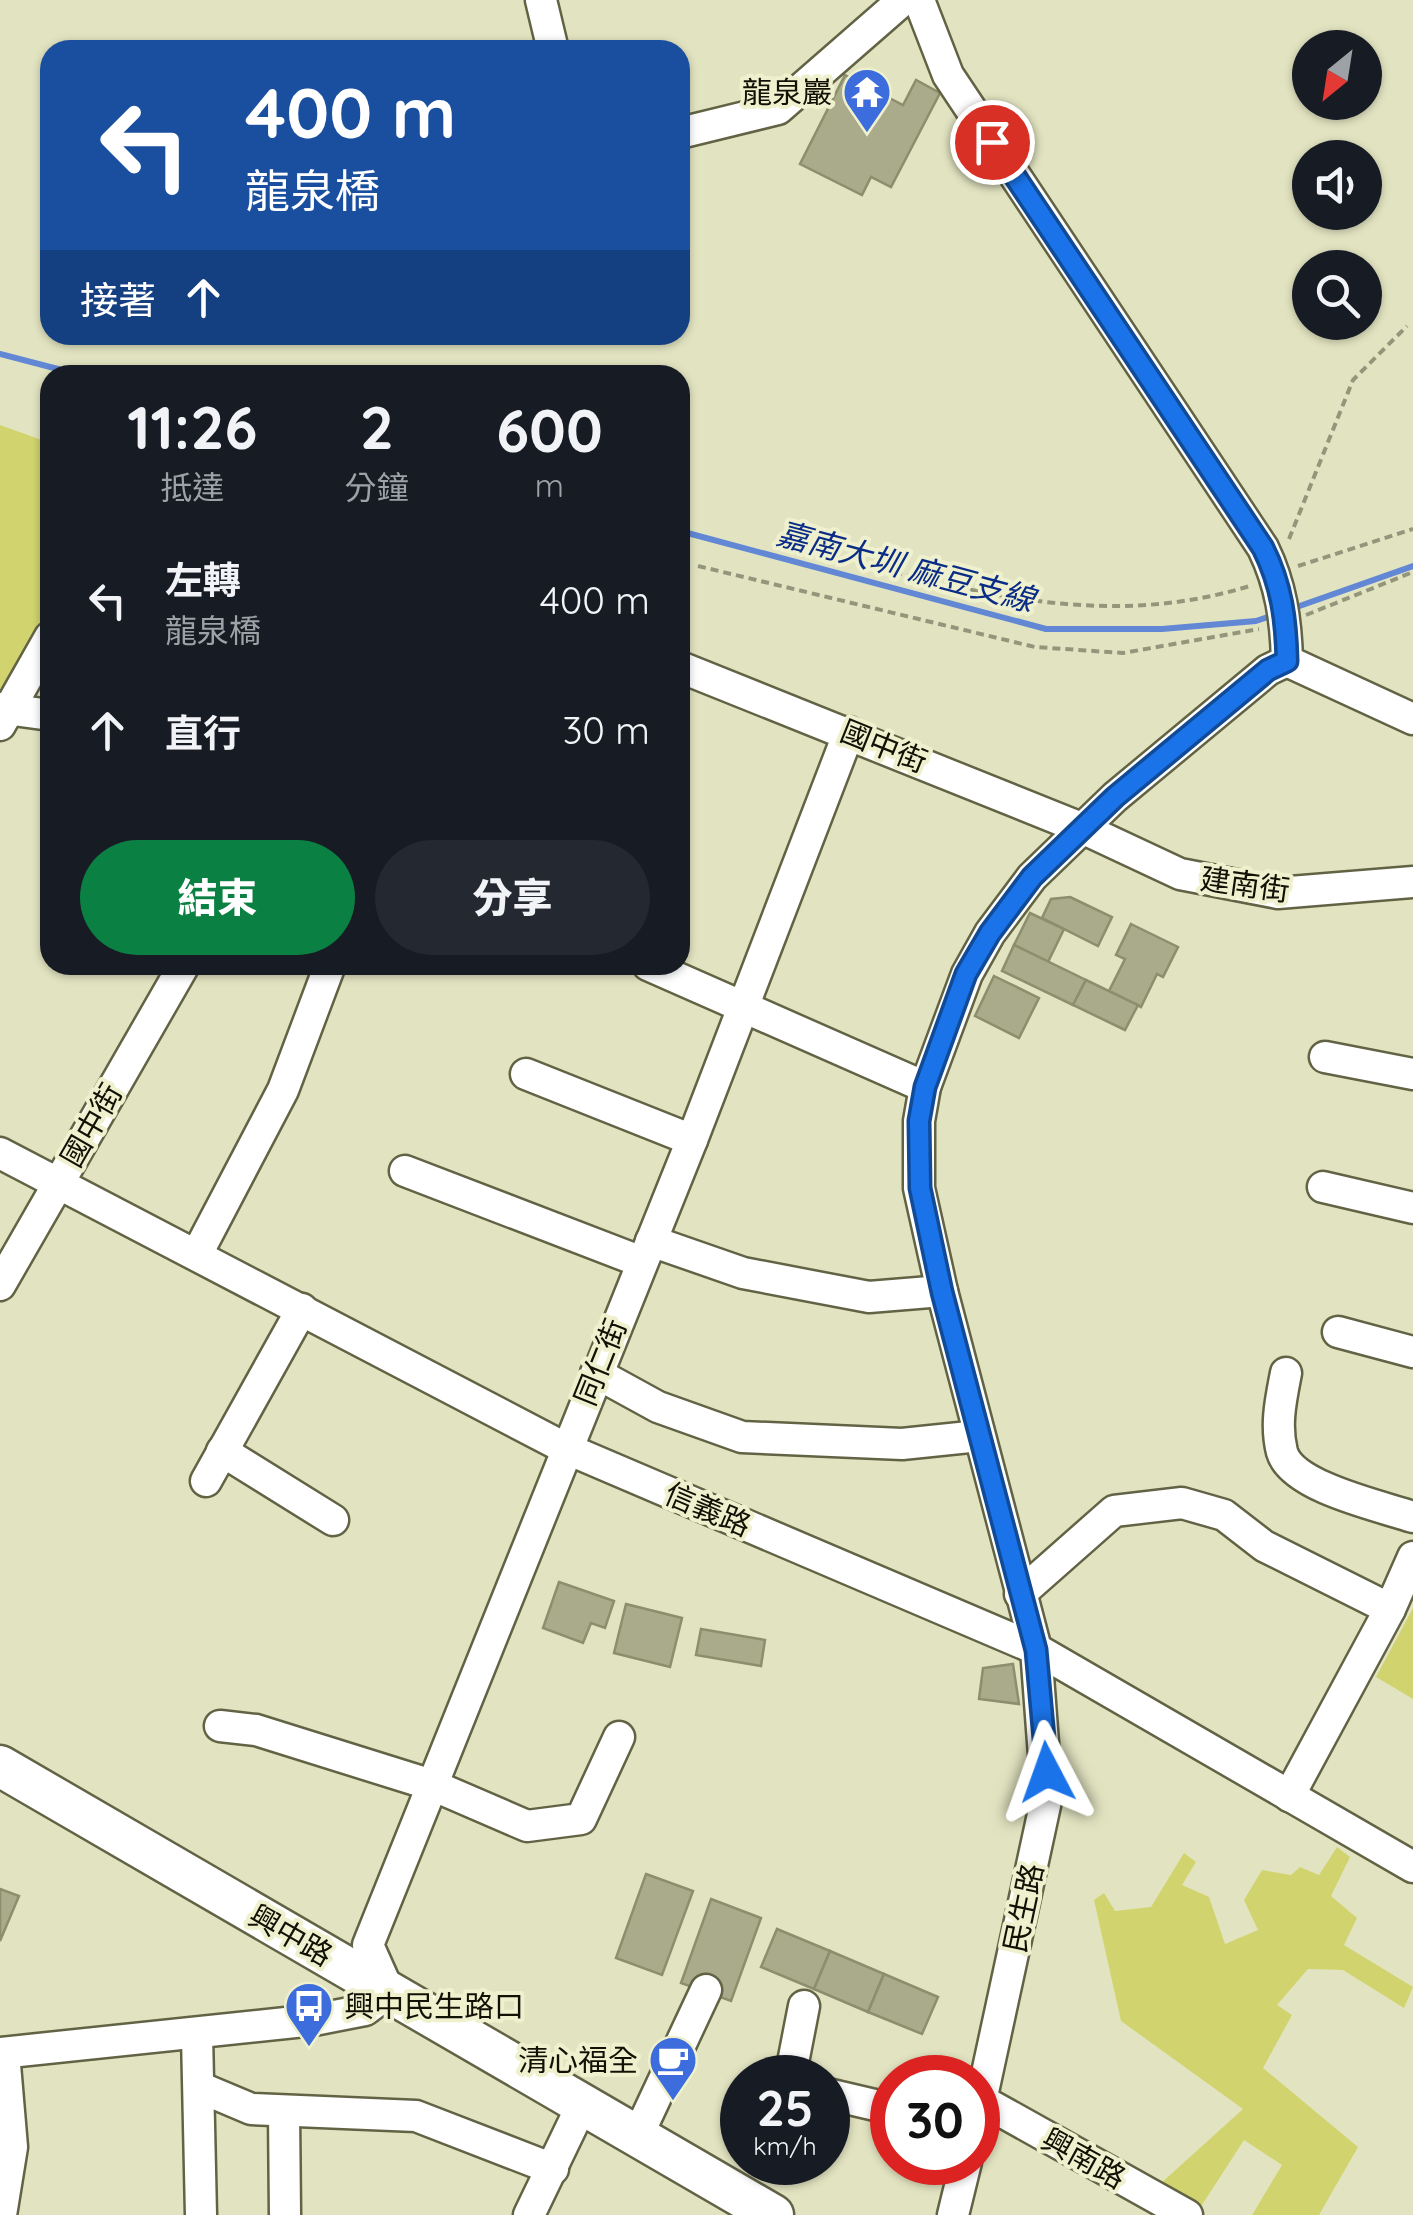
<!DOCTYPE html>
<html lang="zh-TW">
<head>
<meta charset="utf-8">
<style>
  body { margin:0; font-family:Quicksand,"Noto Sans TC",sans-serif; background:#242831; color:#f1f3f6; height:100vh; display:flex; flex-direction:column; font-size:38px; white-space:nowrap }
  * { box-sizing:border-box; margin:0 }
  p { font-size:32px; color:#9ea1a6 }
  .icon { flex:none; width:55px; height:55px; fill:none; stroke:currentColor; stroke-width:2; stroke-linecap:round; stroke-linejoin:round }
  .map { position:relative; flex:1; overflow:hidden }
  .panel { position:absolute; left:40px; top:365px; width:650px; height:610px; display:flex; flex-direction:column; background:#171b24; border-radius:30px; box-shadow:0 2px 8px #0004 }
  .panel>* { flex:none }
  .hud { position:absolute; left:40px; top:40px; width:650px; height:305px; border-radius:30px; box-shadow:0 2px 8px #0004; background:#1a4fa0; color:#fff; overflow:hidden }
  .needle { width:65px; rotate:210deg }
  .controls { position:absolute; left:1292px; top:30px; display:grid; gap:20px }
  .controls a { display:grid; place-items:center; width:90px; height:90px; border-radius:50%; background:#171b24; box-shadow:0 2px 8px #0004; font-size:50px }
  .speed { position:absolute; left:720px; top:2055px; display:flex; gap:20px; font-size:50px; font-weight:700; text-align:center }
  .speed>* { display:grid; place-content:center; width:130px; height:130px; border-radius:50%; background:#171b24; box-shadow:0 2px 8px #0004; line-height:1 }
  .speed small { font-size:25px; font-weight:400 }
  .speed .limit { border:15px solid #d22; background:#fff; color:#111 }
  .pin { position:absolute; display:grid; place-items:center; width:85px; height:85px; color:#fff; margin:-42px; border:5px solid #fff; border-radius:50%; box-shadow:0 2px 10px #0007 }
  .me { position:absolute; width:110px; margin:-55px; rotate:356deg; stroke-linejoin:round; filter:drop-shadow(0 0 8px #0008) }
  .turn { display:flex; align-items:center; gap:35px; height:210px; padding:0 40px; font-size:45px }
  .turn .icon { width:130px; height:130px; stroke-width:2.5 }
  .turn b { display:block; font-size:70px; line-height:85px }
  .then { display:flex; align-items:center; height:95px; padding:0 40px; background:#0003; gap:20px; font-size:38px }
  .eta { display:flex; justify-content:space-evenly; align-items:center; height:170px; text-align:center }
  .eta b { font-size:60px; font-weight:800; line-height:70px }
  .cta { display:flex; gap:20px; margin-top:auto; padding:20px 40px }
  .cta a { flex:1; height:115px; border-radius:60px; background:#0b8043; color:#fff; font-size:40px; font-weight:800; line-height:115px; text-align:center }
  .cta a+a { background:#242831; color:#f1f3f6 }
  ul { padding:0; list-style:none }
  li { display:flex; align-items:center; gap:30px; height:130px; padding:0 40px }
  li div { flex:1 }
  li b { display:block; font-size:38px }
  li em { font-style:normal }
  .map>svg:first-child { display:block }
  .green { fill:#d1d46e }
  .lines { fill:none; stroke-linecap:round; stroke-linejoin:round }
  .stream { stroke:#6187d5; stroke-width:6 }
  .building { fill:#a9ab8a; stroke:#8c8e6e; stroke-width:2.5 }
  .minor-casing { stroke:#626345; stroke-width:35 }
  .major-casing { stroke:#626345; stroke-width:45 }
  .path { stroke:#94967c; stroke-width:4; stroke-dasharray:8 5; stroke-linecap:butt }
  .minor { stroke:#fff; stroke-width:30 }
  .major { stroke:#fff; stroke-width:40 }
  .route-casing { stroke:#114b97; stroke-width:25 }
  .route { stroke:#1a73e8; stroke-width:18 }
  .labels { text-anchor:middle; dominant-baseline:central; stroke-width:8; stroke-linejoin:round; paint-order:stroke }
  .poi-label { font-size:30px; fill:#111106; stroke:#eff1ce; text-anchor:end }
  .street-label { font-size:30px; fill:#111106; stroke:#eff1ce }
  .water-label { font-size:32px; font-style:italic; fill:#0a2c87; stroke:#eff1ce }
</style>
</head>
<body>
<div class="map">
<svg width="1413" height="2215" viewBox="0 0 1413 2215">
  <rect width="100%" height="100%" fill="#e2e4c1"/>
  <!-- green -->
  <g class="green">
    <polygon points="0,425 50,443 50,613 5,689 0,688"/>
    <polygon points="1413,1608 1413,1699 1376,1677"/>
    <polygon points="1337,1847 1350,1857 1331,1896 1357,1918 1344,1945 1413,1987 1404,2008 1343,1970 1308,1969 1277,2005 1292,2015 1263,2068 1358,2147 1319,2215 1252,2215 1282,2165 1244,2140 1200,2208 1159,2185 1243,2109 1121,2021 1094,1900 1104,1893 1115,1911 1151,1907 1184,1853 1196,1862 1182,1885 1209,1897 1225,1944 1258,1930 1244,1900 1262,1870 1291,1875 1300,1867 1319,1875"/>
  </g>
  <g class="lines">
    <!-- stream -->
    <g class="stream">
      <polyline points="0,354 81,375"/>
      <polyline points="680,531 1046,629 1162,629 1256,621 1274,615"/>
      <polyline points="1291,609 1413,566"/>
    </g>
  </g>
  <!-- building -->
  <g class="building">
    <polygon points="845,75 903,105 916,80 940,93 891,187 871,177 862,195 800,164"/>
    <polygon points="1070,897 1112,917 1098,946 1042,918 1051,899"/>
    <polygon points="1030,913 1064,929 1048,962 1014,945"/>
    <polygon points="1131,924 1178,947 1163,977 1157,974 1141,1007 1109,991 1125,959 1116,955"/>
    <polygon points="1014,945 1086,980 1073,1005 1002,971"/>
    <polygon points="994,976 1039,998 1019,1038 975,1016"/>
    <polygon points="1086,980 1138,1005 1125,1030 1073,1005"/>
    <polygon points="559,1582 614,1601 605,1628 591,1623 583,1643 543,1628"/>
    <polygon points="626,1604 682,1618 670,1667 614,1653"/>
    <polygon points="701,1629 765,1640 761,1666 696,1655"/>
    <polygon points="1013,1664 1019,1704 979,1699 983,1668"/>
    <polygon points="646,1874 693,1891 662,1975 616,1958"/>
    <polygon points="0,1889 19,1896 0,1941"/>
    <polygon points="711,1899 761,1918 731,2001 681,1983"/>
    <polygon points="777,1929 830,1951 814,1989 761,1967"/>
    <polygon points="830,1951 884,1974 868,2012 814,1989"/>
    <polygon points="884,1974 938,1997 922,2034 868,2012"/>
  </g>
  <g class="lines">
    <!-- minor casing -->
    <g class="minor-casing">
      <g id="minor">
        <polyline points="541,0 553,50"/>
        <path d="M919 0 948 75 1263 548C1281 585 1286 620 1287 661"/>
        <polyline points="680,133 778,109 903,0"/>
        <polyline points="1287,661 1413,719"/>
        <polyline points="680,667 1086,830 1180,874 1278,893 1413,882"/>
        <polyline points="0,708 50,715"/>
        <polyline points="0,725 50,637"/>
        <polyline points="648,965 925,1087"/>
        <polyline points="1325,1057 1413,1074"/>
        <polyline points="526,1074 692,1140"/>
        <polyline points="0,1153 565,1448 1036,1649 1413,1867"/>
        <polyline points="405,1171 642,1262"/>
        <polyline points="1323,1187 1413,1208"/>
        <polyline points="651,1241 743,1273 869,1297 942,1291"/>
        <polyline points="197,1254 283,1090 330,965"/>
        <polyline points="0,1285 184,965"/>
        <polyline points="1338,1332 1413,1352"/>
        <polyline points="596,1373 658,1407 742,1437 902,1444 979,1436"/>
        <path d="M1286 1373C1281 1399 1275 1425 1282 1452 1292 1487 1380 1506 1413 1517"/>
        <polyline points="222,1451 333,1520"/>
        <polyline points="206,1481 302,1309"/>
        <polyline points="1020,1594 1114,1511 1182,1503 1224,1515 1264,1546 1390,1609"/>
        <polyline points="220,1726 256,1730 432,1785 527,1826 581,1819 619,1737"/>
        <polyline points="1289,1796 1390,1609 1413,1557"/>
        <polyline points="197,2035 201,2215"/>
        <polyline points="0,2053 314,2020 365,2010 389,1992 368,1945 692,1140 849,732"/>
        <polyline points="790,2078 804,2006"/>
        <polyline points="199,2087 251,2109 416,2116 553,2169"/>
        <polyline points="828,2094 892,2109"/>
        <polyline points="981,2100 1187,2215"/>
        <polyline points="284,2113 285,2215"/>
        <polyline points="978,2115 1047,1796 1036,1649 942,1291 919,1188 919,1121 925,1087 967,974 990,933 1032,877 1115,797 1268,670 1287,661"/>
        <polyline points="638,2135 706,1990"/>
        <polyline points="1,2215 12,2147 4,2053"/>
        <polyline points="529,2215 583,2103"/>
        <polyline points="953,2215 966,2162"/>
      </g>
    </g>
    <!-- major casing -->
    <g class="major-casing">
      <polyline id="major" points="0,1766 773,2215"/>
    </g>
    <!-- path -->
    <g class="path">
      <polyline points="1289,539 1353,380 1407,326"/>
      <path d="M806 550C958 587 1097 634 1253 585"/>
      <polyline points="698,566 1035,647 1123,653 1259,629"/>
      <polyline points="1298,566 1413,529"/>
      <polyline points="1306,615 1413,572"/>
    </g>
    <!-- minor -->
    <use href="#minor" class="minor"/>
    <!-- major -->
    <use href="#major" class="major"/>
  </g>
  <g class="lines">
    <!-- route casing -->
    <g class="route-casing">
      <path id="route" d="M992 142 1263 548C1282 586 1286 620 1287 661L1268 670 1115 797 1032 877 990 933 966 974 925 1087 919 1121 920 1188 942 1292 1036 1650 1047 1772"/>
    </g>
    <!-- route -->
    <use href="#route" class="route"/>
  </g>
  <!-- icons -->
  <defs>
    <g id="temple-pin" transform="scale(2.5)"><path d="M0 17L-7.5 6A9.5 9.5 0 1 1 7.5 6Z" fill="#3d6ddd" stroke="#eff1ce"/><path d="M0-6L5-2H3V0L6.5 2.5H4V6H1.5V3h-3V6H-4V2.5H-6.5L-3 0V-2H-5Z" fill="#fff"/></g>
    <g id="bus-pin" transform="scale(2.5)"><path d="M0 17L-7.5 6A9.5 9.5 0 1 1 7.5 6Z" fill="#3d6ddd" stroke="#eff1ce"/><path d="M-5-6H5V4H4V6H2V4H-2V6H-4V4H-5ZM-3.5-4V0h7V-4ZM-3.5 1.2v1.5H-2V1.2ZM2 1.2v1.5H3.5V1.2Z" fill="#fff"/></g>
    <g id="cafe-pin" transform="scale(2.5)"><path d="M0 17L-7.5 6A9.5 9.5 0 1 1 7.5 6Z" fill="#3d6ddd" stroke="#eff1ce"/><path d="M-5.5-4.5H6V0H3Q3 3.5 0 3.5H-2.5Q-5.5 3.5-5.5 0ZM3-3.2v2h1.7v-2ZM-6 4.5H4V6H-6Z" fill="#fff"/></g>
  </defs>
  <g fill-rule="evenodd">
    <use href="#temple-pin" x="867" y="92"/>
    <use href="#bus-pin" x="309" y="2006"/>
    <use href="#cafe-pin" x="673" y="2060"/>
  </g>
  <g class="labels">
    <!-- poi labels -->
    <g class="poi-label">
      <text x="832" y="92">龍泉巖</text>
      <text x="344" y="2006" text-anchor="start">興中民生路口</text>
      <text x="638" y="2060">清心福全</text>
    </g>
    <!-- street labels -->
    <g class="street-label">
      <text transform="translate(884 746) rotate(22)">國中街</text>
      <text transform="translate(1245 884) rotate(8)">建南街</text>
      <text transform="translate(91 1125) rotate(-60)">國中街</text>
      <text transform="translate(600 1362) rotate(-68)">同仁街</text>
      <text transform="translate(708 1509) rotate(23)">信義路</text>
      <text transform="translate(1023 1908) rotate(-78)">民生路</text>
      <text transform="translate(291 1935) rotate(30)">興中路</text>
      <text transform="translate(1084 2158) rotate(29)">興南路</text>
    </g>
    <!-- water labels -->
    <g class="water-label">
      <text transform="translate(906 566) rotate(15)">嘉南大圳 麻豆支線</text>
    </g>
  </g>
</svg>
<div class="controls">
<a><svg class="needle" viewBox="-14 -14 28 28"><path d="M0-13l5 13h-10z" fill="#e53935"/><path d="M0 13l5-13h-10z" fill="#9ea1a6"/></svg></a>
<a><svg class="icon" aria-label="sound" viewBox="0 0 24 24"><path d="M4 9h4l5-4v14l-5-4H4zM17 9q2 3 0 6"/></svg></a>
<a><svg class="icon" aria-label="search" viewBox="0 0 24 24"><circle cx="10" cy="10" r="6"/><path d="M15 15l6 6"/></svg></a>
</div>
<div class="speed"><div>25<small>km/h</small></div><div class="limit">30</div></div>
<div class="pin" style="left:992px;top:142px;background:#d93025"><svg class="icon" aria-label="arrive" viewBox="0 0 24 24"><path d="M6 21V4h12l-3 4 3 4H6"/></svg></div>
<svg class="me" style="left:1047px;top:1772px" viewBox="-20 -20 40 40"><path d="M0-17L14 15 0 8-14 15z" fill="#1a73e8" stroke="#fff" stroke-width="4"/></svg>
<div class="hud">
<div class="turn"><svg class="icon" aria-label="left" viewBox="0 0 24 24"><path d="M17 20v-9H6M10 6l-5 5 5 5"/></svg><div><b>400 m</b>龍泉橋</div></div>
<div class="then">接著<svg class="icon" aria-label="ahead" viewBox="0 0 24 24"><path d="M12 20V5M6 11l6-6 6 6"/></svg></div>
</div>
<section class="panel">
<div class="eta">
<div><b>11:26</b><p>抵達</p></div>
<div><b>2</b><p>分鐘</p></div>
<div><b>600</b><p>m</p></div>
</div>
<ul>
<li><svg class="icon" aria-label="left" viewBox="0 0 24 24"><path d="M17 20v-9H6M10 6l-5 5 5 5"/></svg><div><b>左轉</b><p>龍泉橋</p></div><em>400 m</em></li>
<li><svg class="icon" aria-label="ahead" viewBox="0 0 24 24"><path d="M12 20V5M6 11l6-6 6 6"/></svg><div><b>直行</b></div><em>30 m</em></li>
</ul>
<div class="cta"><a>結束</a><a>分享</a></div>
</section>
</div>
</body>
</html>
